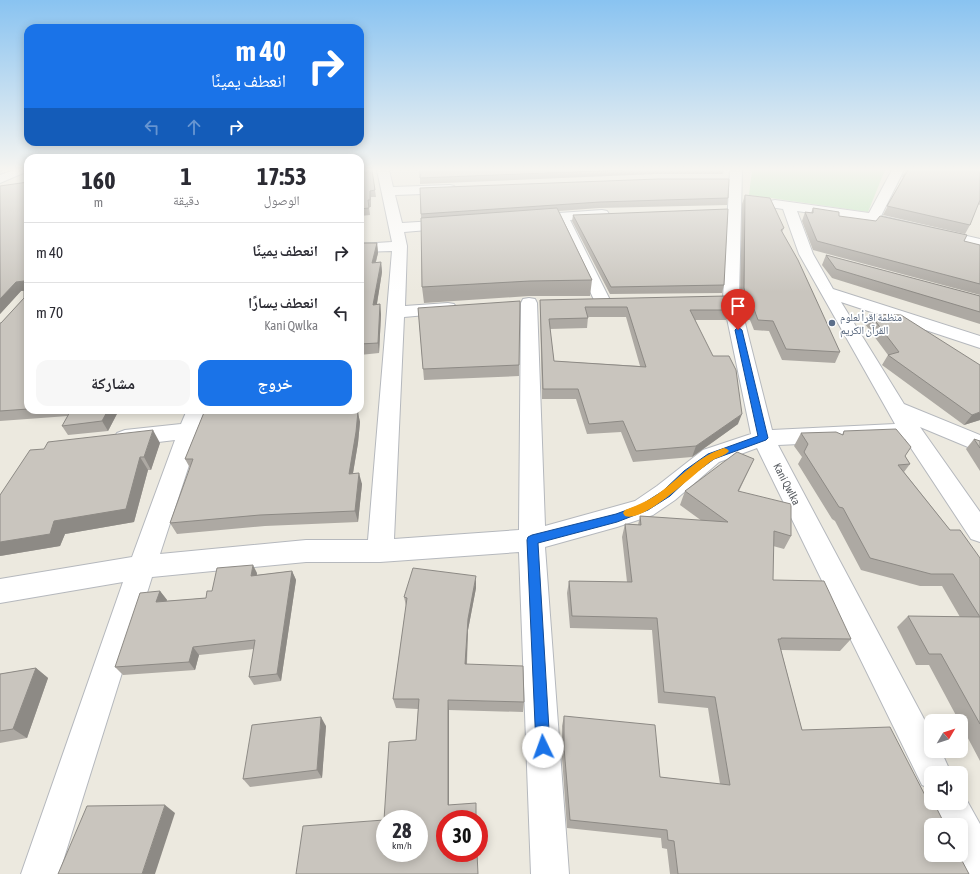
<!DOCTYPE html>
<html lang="ar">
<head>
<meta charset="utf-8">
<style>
  body { margin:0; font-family:"Asap Condensed","Noto Naskh Arabic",sans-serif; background:#f7f7f7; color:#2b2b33; direction:rtl; height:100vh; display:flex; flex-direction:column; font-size:15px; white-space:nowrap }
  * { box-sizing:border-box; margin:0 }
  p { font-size:13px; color:#7c7c81 }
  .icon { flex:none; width:22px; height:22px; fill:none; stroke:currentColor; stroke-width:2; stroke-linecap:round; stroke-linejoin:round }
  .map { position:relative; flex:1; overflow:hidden; direction:ltr }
  .drawer { position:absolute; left:24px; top:154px; width:340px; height:260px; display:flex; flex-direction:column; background:#fff; border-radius:12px; box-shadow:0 2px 10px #0003; direction:rtl }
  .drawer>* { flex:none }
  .banner { position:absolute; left:24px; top:24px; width:340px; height:122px; border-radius:12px; box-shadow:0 2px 10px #0003; direction:rtl; background:#1a73e8; color:#fff; overflow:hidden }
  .needle { width:26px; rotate:51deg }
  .tools { position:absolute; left:924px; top:714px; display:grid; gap:8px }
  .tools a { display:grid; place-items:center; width:44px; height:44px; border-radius:8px; background:#fff; box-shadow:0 2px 10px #0003; font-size:20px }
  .speed { position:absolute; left:376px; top:810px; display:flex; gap:8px; font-size:20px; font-weight:700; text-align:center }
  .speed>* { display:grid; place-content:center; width:52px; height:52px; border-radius:50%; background:#fff; box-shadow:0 2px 10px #0003; line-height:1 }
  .speed small { font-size:10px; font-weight:400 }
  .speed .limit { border:6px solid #d22; background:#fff; color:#111 }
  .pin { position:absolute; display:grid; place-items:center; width:34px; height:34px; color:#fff; margin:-41px -17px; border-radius:50% 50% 50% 0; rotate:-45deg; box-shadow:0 0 4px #0007 }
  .pin .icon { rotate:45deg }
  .me { position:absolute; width:44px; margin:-22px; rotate:357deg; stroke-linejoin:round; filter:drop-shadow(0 0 3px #0008) }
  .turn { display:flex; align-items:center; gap:14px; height:84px; padding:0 12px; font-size:18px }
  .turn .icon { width:52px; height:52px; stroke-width:2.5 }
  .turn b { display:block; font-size:28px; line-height:34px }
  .lanes { display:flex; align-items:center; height:38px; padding:0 12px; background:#0003; justify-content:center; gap:20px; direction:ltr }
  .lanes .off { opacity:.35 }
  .eta { display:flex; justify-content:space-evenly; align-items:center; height:68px; text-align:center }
  .eta b { font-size:24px; font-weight:700; line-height:28px }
  .action { display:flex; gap:8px; margin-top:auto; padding:8px 12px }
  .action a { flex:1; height:46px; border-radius:12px; background:#1a73e8; color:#fff; font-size:16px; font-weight:700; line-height:46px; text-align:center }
  .action a+a { background:#f7f7f7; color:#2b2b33 }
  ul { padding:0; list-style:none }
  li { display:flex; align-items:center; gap:12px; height:60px; padding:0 12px; border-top:1px solid #e1e1e2 }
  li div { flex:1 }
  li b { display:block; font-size:15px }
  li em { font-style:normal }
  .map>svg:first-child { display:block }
  .green { fill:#bbe6b9 }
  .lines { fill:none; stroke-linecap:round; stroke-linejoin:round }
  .minor-casing { stroke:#b5b8bd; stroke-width:2 }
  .minor { fill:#fff; fill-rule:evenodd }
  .wall { fill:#ada9a3; fill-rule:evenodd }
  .shaded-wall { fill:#8d8a85 }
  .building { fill:#c9c5be; stroke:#8d8a85; fill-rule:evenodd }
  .route { fill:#1a73e8; stroke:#114b97 }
  .slow { fill:#f59e0b }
  .service-dot { fill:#5c6f8a; stroke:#fff; stroke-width:1.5 }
  .labels { text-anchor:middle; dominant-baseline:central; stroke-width:3.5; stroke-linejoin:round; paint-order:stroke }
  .service-label { font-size:11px; fill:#4e5e75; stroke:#fff; text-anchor:start }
  .street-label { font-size:11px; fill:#585c61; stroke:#fff }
</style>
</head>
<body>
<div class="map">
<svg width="980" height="874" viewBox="0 0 980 874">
  <rect width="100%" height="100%" fill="#ece9df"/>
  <!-- green -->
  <polygon class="green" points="752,170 885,170 868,212 749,195"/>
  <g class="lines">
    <!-- minor casing -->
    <g class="minor-casing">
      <g id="minor">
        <polygon points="14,170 28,170 28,171 0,183 0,175"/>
        <polygon points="377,170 389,170 393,187 450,185 454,186 456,189 454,192 450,193 395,195 402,223 451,220 456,221 458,224 456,227 451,228 404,232 407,246 405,306 448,303 454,304 457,308 454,312 448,313 404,317 394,539 519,530 521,303 523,299 529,298 535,299 537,303 545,526 635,501 657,486 703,450 751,434 723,299 730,170 742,170 739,299 772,430 895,424 799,254 783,209 770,207 768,204 770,201 775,200 869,213 892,170 904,170 881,216 980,239 980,247 873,222 797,211 813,254 833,289 980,336 980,348 841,302 904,404 980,435 980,452 920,427 980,512 980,542 971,539 905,439 778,445 931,732 931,751 941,751 951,773 931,773 931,789 922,785 757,448 719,462 675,500 653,515 617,527 545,547 569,874 531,874 519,552 380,562 306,562 152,577 59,874 21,874 123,582 0,603 0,579 132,557 175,440 125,446 117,443 114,438 117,433 125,430 181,424 187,410 207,410 160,554 306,540 368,540 392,251 360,252 360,244 392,242"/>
        <polygon points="602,210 607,211 609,214 607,217 570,220 611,302 609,306 603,307 597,306 595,302 557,221 531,223 526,222 524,219 526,216 531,215"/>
        <polygon points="961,790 980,824 980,874 965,874 956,855 961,855 961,825 941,825 931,803 961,803"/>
      </g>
    </g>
    <!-- minor -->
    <use href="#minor" class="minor"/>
  </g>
  <!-- wall -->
  <g class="wall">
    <polygon points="360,170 372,170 376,197 371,197 371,207 369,207 370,215 360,216"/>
    <polygon points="420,170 724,170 723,174 657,174 420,184"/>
    <polygon points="906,170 980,170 980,205 978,204 970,225 965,234 883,215 903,177 902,177"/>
    <polygon points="28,182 28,410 119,410 108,431 68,435 62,426 68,416 0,421 0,323 1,323 24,298 24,291 21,291 0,314 0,186"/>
    <polygon points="420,188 728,198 727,205 599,208 559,211 592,280 590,296 529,296 424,303 422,287 421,218"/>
    <polygon points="745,195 784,228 782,232 840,352 835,363 782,360 769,331 754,330 750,320 746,320 740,299 742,204"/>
    <polygon points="813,208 839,216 980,245 980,295 813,250 802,221 805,212 811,213"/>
    <polygon points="573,215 724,285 722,293 610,294 572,221"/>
    <polygon points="360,243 377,243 378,253 376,262 381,262 382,272 377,304 380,304 381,315 379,353 360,355"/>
    <polygon points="826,255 980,296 980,324 832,278 822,265"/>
    <path d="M540 300 729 310 726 320H695L738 424 692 457 633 462 621 432 587 434 576 399H542L540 309ZM588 317H626L640 366 554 361 550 329 587 328Z"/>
    <polygon points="418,308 519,365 519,376 424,380"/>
    <polygon points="870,314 980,420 964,425 882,365 888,355 865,324"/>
    <polygon points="205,410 358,410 358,413 360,422 358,443 353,473 362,484 358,522 265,526 177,534 170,523 190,468 185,459"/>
    <polygon points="844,431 905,456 910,464 904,472 950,530 980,558 980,761 961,725 961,721 959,721 929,665 916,665 897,627 908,616 960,617 942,586 920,586 861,570 835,521 832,519 798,464 802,457 794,446 801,433 842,435"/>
    <polygon points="974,439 980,441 980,471 966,449"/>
    <polygon points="160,443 151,470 148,470 134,522 65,534 60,546 0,556"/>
    <polygon points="754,459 739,491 791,536 784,549 773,546 773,580 851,639 840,651 781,650 802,730 929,803 969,874 670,874 667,849 662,848 661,838 567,828 562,757 562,726 564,716 660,777 720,784 708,708 658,703 652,630 570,628 567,593 569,581 627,582 622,537 625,524 638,525 640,516 702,521 680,505 685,491"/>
    <polygon points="292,571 296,580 281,681 254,685 249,677 254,649 199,655 195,670 123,675 115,667 160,591 167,600 166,601 206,598 212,591 257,573 257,575"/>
    <polygon points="476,588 468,630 467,664 524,702 523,712 449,710 449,805 384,820 416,740 418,709 396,708 393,699 406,606 404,597"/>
    <polygon points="36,668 48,678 27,738 0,743 0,674"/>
    <polygon points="326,726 322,778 250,787 243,779"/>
  </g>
  <!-- shaded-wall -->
  <g class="shaded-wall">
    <polygon points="0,170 5,170 0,172"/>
    <polygon points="377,243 378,253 373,272 372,263"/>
    <polygon points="381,262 382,272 375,315 373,305"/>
    <polygon points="24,281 28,290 21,291 0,314 0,299 16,282"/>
    <polygon points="380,304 381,315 379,353 378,343"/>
    <polygon points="108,410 119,410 108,431 102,421"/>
    <polygon points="355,410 358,410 358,413 360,422 358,443 351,485 349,474"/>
    <polygon points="980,412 980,420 964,425 972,415"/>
    <polygon points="742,414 738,424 692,457 696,446"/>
    <polygon points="153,430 160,443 151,470 144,457"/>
    <polygon points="140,457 148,470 134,522 65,534 60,546 0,556 0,542 54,521"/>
    <polygon points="359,473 362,484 358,522 355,511"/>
    <polygon points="253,565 257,573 255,584 251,576"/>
    <polygon points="292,571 296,580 281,681 277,674"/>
    <polygon points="476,576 476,588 468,630 466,674 465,664 468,619"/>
    <polygon points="160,591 167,600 163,610 156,602"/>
    <polygon points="193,647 199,655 195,670 189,662"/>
    <polygon points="36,668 48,678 27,738 13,729"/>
    <polygon points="448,700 449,710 449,812 448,805"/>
    <polygon points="321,717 326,726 322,778 317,770"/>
    <polygon points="165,805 175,813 155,874 142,874"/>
  </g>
  <!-- building -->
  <g class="building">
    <polygon points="360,170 372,170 375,190 370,191 370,200 368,200 369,208 360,209"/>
    <polygon points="420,170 623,170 420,178"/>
    <polygon points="907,170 980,170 980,200 970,225 887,206 908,170"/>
    <polygon points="658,179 729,179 728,198 600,202 421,214 420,188"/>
    <polygon points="28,182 28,409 0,411 0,323 1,323 24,298 24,281 16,282 0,299 0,186"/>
    <polygon points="745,195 770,198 784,228 781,230 798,260 840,352 786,349 773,321 758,320 754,309 749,309 744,288"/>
    <polygon points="557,208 592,280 530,281 422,287 421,218"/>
    <polygon points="813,208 839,212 839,216 876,221 880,216 967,235 964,241 980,245 980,284 817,241 805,212 813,213"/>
    <polygon points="728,209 724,285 611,287 573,215"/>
    <polygon points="360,243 377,243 372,263 381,262 373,305 380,304 378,343 360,344"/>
    <polygon points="826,255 980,296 980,312 836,269"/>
    <path d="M726 296 729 310H690L713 356H729L736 370 742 414 696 446 636 451 623 421 589 424 578 389H543L540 300ZM585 307H627L646 367 554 361 549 319 588 318Z"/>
    <polygon points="520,301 519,365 423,369 418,308"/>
    <polygon points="870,314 901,315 980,365 980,412 972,415 888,355 899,352"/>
    <polygon points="71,410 108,410 102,421 62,426"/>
    <polygon points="205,410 355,410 355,412 358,411 356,432 349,474 359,473 355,511 260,515 170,523 193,459 185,459"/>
    <polygon points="896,429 911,447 905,456 910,464 898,465 950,530 960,530 980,558 980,724 941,654 929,654 908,616 980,617 953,574 931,574 870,558 843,508 839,507 804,452 808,444 801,433 836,432 843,435 844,431"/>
    <polygon points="153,430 144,457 140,457 126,509 54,521 50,534 0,542 0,495 30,450 44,449 48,442"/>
    <polygon points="974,439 980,441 980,448"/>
    <polygon points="737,452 754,459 738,491 791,504 791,536 774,531 773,580 824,581 851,639 781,638 781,639 778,639 802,730 890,727 929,803 934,803 945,825 931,825 931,855 959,855 969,874 678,874 674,841 668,840 667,830 570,820 564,747 564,716 655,725 660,777 730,785 715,697 664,692 657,618 572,616 569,581 632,582 625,524 641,525 640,516 728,522 685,491"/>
    <polygon points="253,565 251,576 292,571 277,674 249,677 255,640 193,647 189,662 115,667 140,593 160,591 156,602 206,598 207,591 212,591 217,568"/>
    <path d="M413 568 476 576 468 619 465 664 523 666 524 702 448 700V805L476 803V819H445V853H477L478 874H296L303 826 384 820 389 742 416 740 419 699H393L407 598 404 597ZM385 819H419V853H385Z"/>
    <polygon points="36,668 13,729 0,731 0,674"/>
    <polygon points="321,717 317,770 243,779 252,725"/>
    <polygon points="165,805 142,874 58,874 87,806"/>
  </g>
  <!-- sky -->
  <linearGradient id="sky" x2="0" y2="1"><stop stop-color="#89c3f1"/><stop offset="0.58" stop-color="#f6f5f1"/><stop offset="1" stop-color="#f6f5f1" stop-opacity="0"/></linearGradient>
  <rect width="980" height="292" fill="url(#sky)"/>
  <!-- route -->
  <polygon class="route" points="738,327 742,330 768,438 766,440 714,459 691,476 670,496 648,510 617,522 538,543 550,747 548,752 543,754 538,752 536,747 527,540 528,537 532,535 616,514 641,505 663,491 684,471 708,454 758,436 735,330"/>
  <!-- slow -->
  <path class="slow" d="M724 448 727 449 729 451C725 456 718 457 713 460 695 472 645 523 625 516L623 513 625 510C639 505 652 499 663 490 683 475 699 456 724 448Z"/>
  <!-- markers -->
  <circle class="service-dot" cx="832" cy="323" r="4"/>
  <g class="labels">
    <!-- service labels -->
    <g class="service-label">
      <text x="840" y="317">منظمة اقرأ لعلوم<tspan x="840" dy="13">القرآن الكريم</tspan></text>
    </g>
    <!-- street labels -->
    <g class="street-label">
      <text transform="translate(787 484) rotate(63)">Kani Qwlka</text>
    </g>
  </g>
</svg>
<div class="tools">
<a><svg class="needle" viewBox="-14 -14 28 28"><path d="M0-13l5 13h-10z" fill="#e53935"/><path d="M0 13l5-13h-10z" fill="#7c7c81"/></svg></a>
<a><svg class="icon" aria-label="sound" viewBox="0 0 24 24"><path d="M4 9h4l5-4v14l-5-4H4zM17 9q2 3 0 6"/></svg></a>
<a><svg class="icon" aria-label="search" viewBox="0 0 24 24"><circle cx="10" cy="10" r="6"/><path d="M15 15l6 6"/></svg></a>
</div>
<div class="speed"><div>28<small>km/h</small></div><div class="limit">30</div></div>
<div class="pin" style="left:738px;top:330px;background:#d93025"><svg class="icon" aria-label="arrive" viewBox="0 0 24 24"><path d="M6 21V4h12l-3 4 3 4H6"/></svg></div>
<svg class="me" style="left:543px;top:747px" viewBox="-20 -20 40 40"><circle r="19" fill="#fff"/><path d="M0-13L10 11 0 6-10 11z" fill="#1a73e8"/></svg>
<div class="banner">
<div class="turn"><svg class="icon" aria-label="right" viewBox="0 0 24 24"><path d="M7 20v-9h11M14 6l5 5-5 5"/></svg><div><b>40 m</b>انعطف يمينًا</div></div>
<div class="lanes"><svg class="icon off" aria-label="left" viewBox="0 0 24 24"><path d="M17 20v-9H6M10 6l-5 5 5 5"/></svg><svg class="icon off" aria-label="ahead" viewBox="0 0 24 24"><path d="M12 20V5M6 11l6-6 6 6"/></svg><svg class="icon" aria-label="right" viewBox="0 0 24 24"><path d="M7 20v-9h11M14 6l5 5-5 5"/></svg></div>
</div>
<section class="drawer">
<div class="eta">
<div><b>17:53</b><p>الوصول</p></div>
<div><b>1</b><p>دقيقة</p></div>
<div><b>160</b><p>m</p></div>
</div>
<ul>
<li><svg class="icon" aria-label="right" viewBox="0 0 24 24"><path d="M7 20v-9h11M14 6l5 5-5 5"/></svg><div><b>انعطف يمينًا</b></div><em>40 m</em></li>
<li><svg class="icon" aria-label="left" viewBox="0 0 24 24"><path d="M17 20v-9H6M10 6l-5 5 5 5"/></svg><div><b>انعطف يسارًا</b><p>Kani Qwlka</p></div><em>70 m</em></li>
</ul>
<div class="action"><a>خروج</a><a>مشاركة</a></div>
</section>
</div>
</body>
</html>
